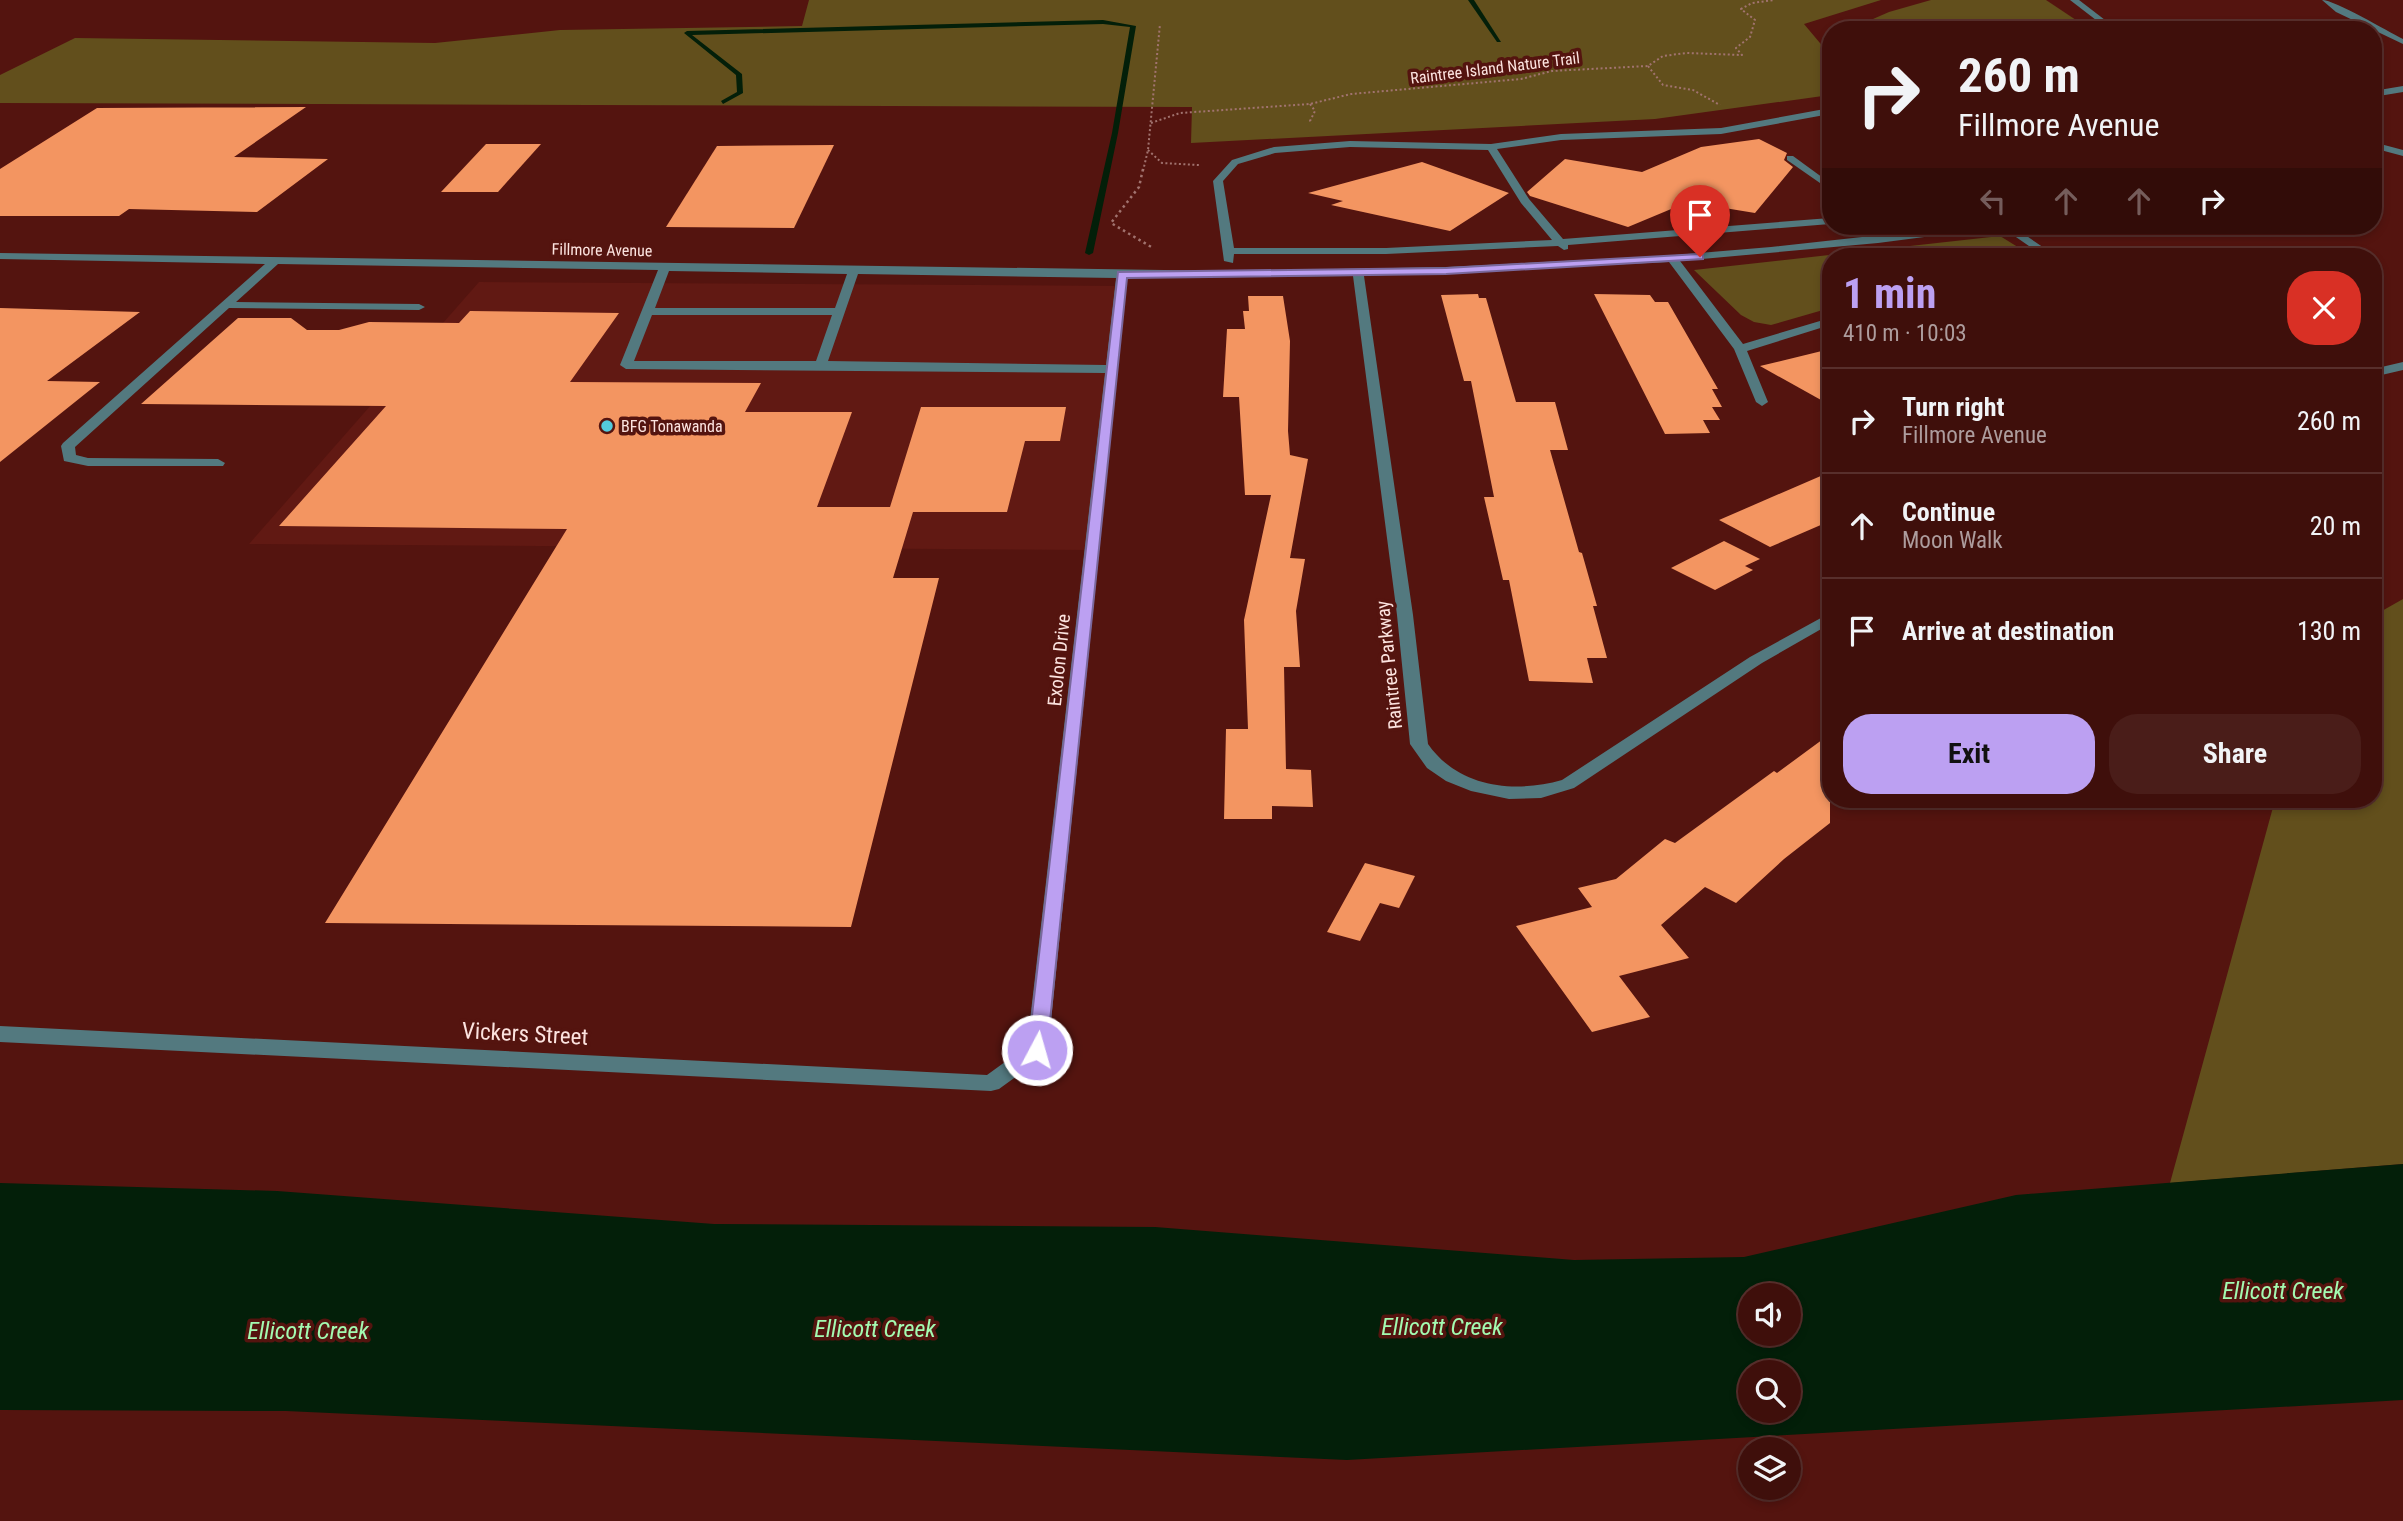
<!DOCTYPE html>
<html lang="en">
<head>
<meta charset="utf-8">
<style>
  body { margin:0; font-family:"Roboto Condensed",sans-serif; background:#4a1d19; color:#f1f3f6; height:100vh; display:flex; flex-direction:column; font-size:26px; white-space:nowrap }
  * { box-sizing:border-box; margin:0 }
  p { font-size:23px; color:#ad9c9d }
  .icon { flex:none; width:38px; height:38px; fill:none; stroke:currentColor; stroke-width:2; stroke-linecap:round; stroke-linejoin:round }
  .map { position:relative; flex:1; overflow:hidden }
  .panel { position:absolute; left:1822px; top:248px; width:560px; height:560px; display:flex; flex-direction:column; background:#3f0f0b; border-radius:28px; box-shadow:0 4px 10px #0003,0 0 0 2px #582f2c }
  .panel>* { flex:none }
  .guide { position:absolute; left:1822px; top:21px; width:560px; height:214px; border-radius:28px; box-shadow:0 4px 10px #0003,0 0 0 2px #582f2c; background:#3f0f0b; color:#f1f3f6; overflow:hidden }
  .buttons { position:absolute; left:1738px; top:1283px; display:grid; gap:14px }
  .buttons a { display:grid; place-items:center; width:63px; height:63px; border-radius:50%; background:#3f0f0b; box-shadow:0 4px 10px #0003,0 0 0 2px #582f2c; font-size:35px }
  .pin { position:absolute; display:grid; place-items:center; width:60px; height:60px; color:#fff; margin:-72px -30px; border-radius:50% 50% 50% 0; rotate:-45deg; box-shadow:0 0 7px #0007 }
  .pin .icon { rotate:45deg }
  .me { position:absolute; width:77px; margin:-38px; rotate:6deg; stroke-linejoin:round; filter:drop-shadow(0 0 5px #0008) }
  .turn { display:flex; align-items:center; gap:24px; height:147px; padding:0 21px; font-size:32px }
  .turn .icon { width:91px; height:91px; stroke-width:2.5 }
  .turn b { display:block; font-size:49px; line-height:60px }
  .lanes { display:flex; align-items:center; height:66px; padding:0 21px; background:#0003; justify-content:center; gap:35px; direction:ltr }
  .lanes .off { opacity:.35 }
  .round { display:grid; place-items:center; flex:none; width:74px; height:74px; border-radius:28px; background:#4a1d19 }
  .overview { display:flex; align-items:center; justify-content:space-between; height:119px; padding:0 21px }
  h1 { font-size:42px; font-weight:700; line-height:52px; color:#bca0f2 }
  .primary-button { display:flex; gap:14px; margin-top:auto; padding:14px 21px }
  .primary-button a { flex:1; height:80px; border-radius:28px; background:#bca0f2; color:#111; font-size:28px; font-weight:700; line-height:80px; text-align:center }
  .primary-button a+a { background:#4a1d19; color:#f1f3f6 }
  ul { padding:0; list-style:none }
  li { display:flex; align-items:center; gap:21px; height:105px; padding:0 21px; border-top:2px solid #582f2c }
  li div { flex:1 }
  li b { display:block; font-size:26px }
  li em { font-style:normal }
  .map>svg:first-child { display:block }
  .built { fill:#611913 }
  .green { fill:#624f1c }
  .water { fill:#031f09; fill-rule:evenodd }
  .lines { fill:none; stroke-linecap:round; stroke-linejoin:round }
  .stream { fill:#031f09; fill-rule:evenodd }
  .building { fill:#f39561 }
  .path-far1 { stroke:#a1736f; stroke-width:2; stroke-dasharray:2 2.5; stroke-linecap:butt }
  .path { stroke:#a1736f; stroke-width:2.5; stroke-dasharray:2.5 3.5; stroke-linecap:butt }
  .minor { fill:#53797f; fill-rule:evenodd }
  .route { fill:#bca0f2; stroke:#7a689d; stroke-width:2 }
  .poi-dot { fill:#53cadc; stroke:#54140f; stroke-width:2.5 }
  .labels { text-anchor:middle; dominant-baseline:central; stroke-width:7; stroke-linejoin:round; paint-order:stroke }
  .far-street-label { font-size:16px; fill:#fce3df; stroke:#54140f }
  .far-poi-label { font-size:16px; fill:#fce3df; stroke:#54140f; text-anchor:start }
  .street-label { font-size:19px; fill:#fce3df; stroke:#54140f }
  .near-street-label { font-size:23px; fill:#fce3df; stroke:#54140f }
  .near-water-label { font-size:24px; font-style:italic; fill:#a3fab1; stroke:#54140f }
</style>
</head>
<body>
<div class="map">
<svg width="2403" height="1521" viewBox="0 0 2403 1521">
  <rect width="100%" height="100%" fill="#54140f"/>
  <!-- built -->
  <polygon class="built" points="479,282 1123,286 1089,550 249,544"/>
  <!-- green -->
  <g class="green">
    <polygon points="809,0 1881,0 1804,24 1830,55 1830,95 1655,119 1191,143 1192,107 0,103 0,75 75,38 435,43 560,30 802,26"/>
    <polygon points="1931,0 2046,0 2091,30 1864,30 1857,26 1889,12"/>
    <polygon points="2000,236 2021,249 1995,257 1830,257 1830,308 1771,325 1754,322 1741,315 1694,270"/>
    <polygon points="2403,599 2403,1164 2170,1183 2275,800 2373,800 2373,616"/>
  </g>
  <!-- water -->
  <path class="water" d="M2403 1164V1400L1347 1460 286 1411 0 1410V1183L277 1191 714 1224 1155 1227 1574 1260 1744 1257 2016 1195ZM1750 1295H1788V1334H1750ZM1750 1372H1788V1410H1750Z"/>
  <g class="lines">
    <!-- stream -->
    <g class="stream">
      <polygon points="1468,0 1474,0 1501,42 1497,42"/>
      <polygon points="1103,20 1136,26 1118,133 1093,253 1089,255 1085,253 1112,133 1130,27 1103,24 692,35 742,74 743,93 723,104 721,101 737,92 736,75 684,33 687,31"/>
    </g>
  </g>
  <!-- building -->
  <g class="building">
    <polygon points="306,107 234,157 328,159 257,212 129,209 119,216 0,216 0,169 97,108"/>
    <polygon points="1759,139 1787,153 1784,160 1793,167 1755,213 1688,202 1628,227 1530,196 1527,192 1565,159 1642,172 1701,147"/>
    <polygon points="486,144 541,144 498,192 441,192"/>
    <polygon points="834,145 794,228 666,227 717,146"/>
    <polygon points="1422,162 1509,193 1450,231 1331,205 1343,201 1308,193"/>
    <polygon points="1478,294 1479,298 1486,298 1516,402 1555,402 1568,450 1550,450 1579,552 1582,553 1597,606 1593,606 1607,658 1587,658 1593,683 1529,681 1509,580 1503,580 1484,497 1494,497 1471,381 1464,381 1441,295"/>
    <polygon points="1594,294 1650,295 1655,302 1668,302 1718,389 1712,389 1722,407 1712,407 1720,420 1703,420 1710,433 1665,434"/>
    <polygon points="1248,296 1283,296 1290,341 1288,431 1290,455 1308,459 1290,558 1305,559 1296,611 1300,667 1284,667 1286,769 1311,770 1313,807 1272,806 1272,819 1224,819 1226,729 1248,729 1244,620 1271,495 1245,495 1239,397 1223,397 1227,329 1245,329 1243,311 1249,311"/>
    <polygon points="0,308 140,312 47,381 100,382 0,462"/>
    <polygon points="470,311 619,313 570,382 761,383 745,412 852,412 817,507 890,507 921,407 1066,407 1060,441 1025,441 1007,512 913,512 893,578 939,578 851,927 325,923 567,529 279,526 386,406 141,404 238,318 291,318 307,330 339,330 369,322 459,323"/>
    <polygon points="1830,349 1830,405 1760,366"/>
    <polygon points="1830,472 1830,521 1770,547 1719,520"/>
    <polygon points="1724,541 1760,559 1745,566 1753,570 1715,590 1671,568"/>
    <polygon points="1830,734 1830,823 1784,859 1736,903 1705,887 1661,925 1689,958 1619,976 1650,1017 1592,1032 1516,926 1592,907 1578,888 1616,879 1665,839 1675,843 1774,771 1777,773"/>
    <polygon points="1365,863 1415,876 1399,908 1380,903 1360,941 1327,932"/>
  </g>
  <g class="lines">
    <!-- path-far1 -->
    <g class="path-far1">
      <polyline points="2210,25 2243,30"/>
      <polyline points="1648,66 1663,85 1693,90 1720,105"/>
      <polyline points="1310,104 1315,111 1310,121 1312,123"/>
      <polyline points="1151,123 1180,113 1310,104 1351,94 1521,79 1552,71 1648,66 1663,56 1686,53 1742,55 1736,48 1750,37 1755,20 1741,9 1752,3 1774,0"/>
      <polyline points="1148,150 1162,163 1199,165"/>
      <polyline points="1143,171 1148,150 1160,24"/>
    </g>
    <!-- path -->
    <polyline class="path" points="1143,169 1139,187 1111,223 1153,248"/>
    <!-- minor -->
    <g class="minor">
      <polygon points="2070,0 2079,0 2118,30 2109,30"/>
      <path d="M2322 0C2335 0 2387 31 2403 39V44L2336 12Z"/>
      <polygon points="2403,86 2403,92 2373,97 2373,91"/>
      <path d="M1830 108V114L1721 134 1561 140 1497 149 1529 199 1563 239 1830 218V224L1568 245V249L1564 250 1558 246 1386 254H1234L1233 263 1224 261 1213 181 1232 160 1274 147 1350 141 1491 144 1561 134 1721 128ZM1350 147 1488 150 1521 203 1552 240 1386 248H1234L1223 181 1238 164 1275 153Z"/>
      <polygon points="2373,142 2403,150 2403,156 2373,148"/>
      <polygon points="1787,156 1793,156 1830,183 1830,190 1787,160"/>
      <path d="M1962 226H1991L1986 229 1878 243 1680 261 1743 344 1830 318V325L1747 351 1768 402 1762 406 1756 402 1734 349 1669 262 1364 276 1413 615 1428 744C1458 787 1513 794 1562 780L1750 657 1830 613V624L1762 663 1574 788 1541 798 1509 799 1471 791 1446 781 1427 768 1410 744 1397 615 1353 276 1127 278 1048 1050 1045 1056 999 1089 991 1091 0 1042V1026L987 1075 1027 1046 1105 373 626 369 620 365 658 270 278 264 236 302 419 304 425 307 419 310 229 308 75 447 76 455 88 458 218 459 225 463 223 466H88L64 461 61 446 63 443 265 264 0 259V253L1230 271 1447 267 1663 256 1771 247ZM669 271 847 274 835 308H655ZM858 274 1116 278 1106 365 828 361ZM652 315H832L816 361H634Z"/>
      <polygon points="2000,226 2012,226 2053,254 2049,257 2033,257 2039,253"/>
      <polygon points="2403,362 2403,370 2373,377 2373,369"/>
    </g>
  </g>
  <!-- route -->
  <polygon class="route" points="1700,254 1703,255 1703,259 1446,274 1127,278 1047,1050 1044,1055 1031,1055 1028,1050 1118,272 1446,268"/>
  <!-- markers -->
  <circle class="poi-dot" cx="607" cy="426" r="7"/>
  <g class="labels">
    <!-- far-street labels -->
    <g class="far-street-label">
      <text transform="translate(1495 68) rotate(-7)">Raintree Island Nature Trail</text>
      <text transform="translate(602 250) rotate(1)">Fillmore Avenue</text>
    </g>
    <!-- far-poi labels -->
    <g class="far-poi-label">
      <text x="621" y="426">BFG Tonawanda</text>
    </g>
    <!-- street labels -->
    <g class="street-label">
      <text transform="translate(1059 660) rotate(-84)">Exolon Drive</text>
      <text transform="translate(1389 665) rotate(-96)">Raintree Parkway</text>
    </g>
    <!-- near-street labels -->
    <g class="near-street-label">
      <text transform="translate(525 1034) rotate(3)">Vickers Street</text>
    </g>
    <!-- near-water labels -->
    <g class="near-water-label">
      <text x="2283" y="1291">Ellicott Creek</text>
      <text x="1442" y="1327">Ellicott Creek</text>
      <text x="875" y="1329">Ellicott Creek</text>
      <text x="308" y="1331">Ellicott Creek</text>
    </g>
  </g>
</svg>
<div class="buttons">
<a><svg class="icon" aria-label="sound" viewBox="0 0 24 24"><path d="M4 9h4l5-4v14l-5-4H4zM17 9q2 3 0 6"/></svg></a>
<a><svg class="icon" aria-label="search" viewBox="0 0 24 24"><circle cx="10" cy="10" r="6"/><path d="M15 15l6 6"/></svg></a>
<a><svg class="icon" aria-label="layers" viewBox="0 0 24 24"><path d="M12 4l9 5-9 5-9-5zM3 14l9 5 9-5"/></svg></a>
</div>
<div class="pin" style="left:1700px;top:257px;background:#d93025"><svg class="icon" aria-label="arrive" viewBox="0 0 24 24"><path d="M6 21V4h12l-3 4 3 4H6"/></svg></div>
<svg class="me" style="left:1037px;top:1050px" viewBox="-20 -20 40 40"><circle r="17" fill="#bca0f2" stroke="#fff" stroke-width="3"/><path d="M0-11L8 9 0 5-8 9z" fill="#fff"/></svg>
<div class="guide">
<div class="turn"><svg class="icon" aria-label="right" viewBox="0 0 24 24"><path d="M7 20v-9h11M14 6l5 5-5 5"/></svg><div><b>260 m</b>Fillmore Avenue</div></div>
<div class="lanes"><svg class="icon off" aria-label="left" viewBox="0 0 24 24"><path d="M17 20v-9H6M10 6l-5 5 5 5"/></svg><svg class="icon off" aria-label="ahead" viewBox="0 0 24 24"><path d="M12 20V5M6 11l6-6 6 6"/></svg><svg class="icon off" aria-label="ahead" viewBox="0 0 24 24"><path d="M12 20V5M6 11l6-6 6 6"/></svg><svg class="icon" aria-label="right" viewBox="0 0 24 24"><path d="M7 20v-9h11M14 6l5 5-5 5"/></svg></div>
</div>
<section class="panel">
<div class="overview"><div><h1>1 min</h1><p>410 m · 10:03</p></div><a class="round" style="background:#d93025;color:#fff"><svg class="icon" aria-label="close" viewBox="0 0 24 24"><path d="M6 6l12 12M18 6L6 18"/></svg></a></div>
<ul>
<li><svg class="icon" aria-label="right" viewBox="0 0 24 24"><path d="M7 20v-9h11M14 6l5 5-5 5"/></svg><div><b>Turn right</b><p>Fillmore Avenue</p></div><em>260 m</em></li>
<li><svg class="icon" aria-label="ahead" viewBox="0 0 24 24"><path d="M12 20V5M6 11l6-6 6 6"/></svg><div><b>Continue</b><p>Moon Walk</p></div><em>20 m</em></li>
<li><svg class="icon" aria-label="arrive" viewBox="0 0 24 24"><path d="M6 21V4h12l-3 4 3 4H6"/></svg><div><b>Arrive at destination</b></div><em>130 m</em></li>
</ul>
<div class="primary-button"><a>Exit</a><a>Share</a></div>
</section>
</div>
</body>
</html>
